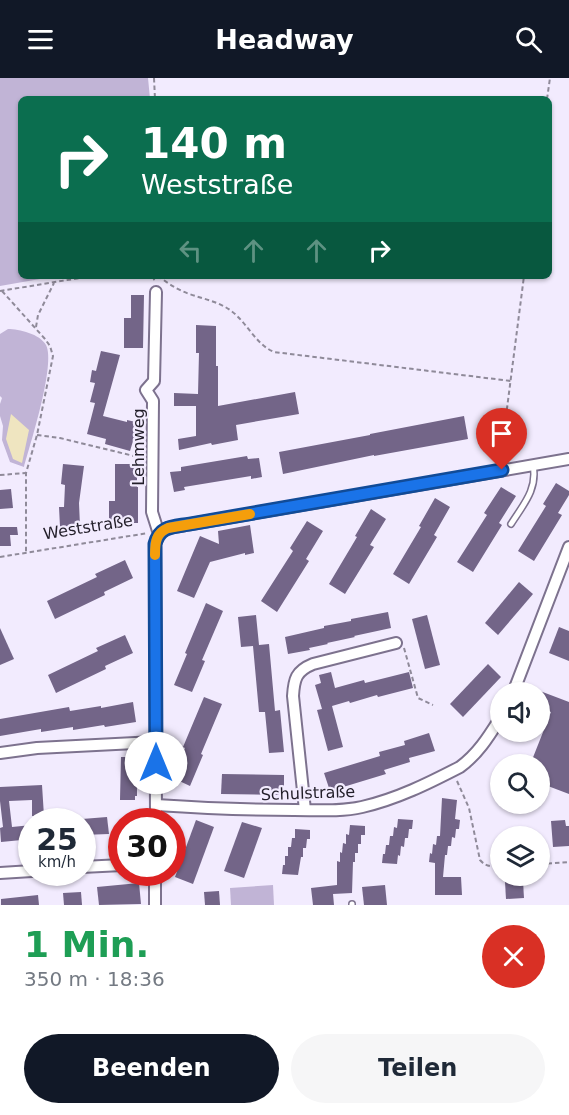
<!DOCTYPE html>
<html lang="de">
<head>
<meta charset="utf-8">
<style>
  body { margin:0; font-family:"DejaVu Sans",sans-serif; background:#f6f6f7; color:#1f2937; height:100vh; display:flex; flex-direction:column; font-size:22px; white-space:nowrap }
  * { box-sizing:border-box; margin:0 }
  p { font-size:20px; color:#747a83 }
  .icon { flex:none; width:33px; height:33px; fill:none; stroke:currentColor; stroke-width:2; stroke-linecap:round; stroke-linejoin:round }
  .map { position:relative; height:827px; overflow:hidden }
  .sheet { display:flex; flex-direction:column; background:#fff; flex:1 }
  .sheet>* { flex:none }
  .banner { position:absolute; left:18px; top:18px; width:534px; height:183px; border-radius:9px; box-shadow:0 2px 4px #0004; background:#0b6e4f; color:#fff; overflow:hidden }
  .fabs { position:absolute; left:490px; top:604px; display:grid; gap:12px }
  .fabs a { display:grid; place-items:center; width:60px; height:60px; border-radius:50%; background:#fff; box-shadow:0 2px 4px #0004; font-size:30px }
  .speed { position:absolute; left:18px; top:730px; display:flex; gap:12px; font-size:30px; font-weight:700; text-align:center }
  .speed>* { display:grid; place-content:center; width:78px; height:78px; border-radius:50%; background:#fff; box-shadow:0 2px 4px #0004; line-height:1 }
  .speed small { font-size:15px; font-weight:400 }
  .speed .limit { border:9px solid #d22; background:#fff; color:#111 }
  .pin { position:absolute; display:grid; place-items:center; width:51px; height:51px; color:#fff; margin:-62px -26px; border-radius:50% 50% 50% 0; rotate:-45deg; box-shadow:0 0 6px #0007 }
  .pin .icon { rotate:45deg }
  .me { position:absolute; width:66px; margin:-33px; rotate:0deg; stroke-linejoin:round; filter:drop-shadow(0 0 4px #0008) }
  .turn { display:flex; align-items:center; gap:21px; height:126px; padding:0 24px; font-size:27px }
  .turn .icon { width:78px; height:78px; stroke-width:2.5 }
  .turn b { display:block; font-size:42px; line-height:51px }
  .lanes { display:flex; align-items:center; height:57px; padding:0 24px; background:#0003; justify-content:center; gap:30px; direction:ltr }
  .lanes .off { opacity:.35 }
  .round { display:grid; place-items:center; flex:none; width:63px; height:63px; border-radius:32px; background:#f6f6f7 }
  .head { display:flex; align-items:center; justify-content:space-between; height:102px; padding:0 24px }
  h1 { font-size:36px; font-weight:700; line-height:45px; color:#1e9e55 }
  .primary-button { display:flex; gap:12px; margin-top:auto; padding:12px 24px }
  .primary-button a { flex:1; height:69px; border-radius:36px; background:#111827; color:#fff; font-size:24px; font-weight:700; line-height:69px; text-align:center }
  .primary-button a+a { background:#f6f6f7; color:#1f2937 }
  header { display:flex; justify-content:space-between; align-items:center; height:78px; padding:0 24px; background:#111827; color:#fff; font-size:27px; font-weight:700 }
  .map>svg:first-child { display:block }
  .green { fill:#c1b4d6 }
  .sand { fill:#efe5c0 }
  .building { fill:#736588 }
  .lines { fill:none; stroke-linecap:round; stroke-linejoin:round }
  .lane-casing { stroke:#7d728e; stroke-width:8 }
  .street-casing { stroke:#7d728e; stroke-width:14 }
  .path { stroke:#8f8a99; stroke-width:2; stroke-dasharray:4.5 3; stroke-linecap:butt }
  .lane { stroke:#fff; stroke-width:5 }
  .street { stroke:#fff; stroke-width:10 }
  .route-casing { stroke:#114b97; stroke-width:15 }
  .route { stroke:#1a73e8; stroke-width:10 }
  .slow { stroke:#f59e0b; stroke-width:10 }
  .labels { text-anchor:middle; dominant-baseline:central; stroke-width:4.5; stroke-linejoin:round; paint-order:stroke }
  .street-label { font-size:16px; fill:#221e29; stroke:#f2ebfe }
</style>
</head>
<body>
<header><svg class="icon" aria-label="menu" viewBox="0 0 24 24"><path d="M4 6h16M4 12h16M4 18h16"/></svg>Headway<svg class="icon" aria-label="search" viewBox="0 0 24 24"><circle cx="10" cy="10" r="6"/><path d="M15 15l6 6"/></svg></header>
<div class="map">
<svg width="569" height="827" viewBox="0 0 569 827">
  <rect width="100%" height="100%" fill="#f2ebfe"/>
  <!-- green -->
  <g class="green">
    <polygon points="0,0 148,0 150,21 21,21 21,198 57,198 0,208"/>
    <path d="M8 251C19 251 40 256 46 267 56 286 30 367 24 389L10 384 2 362 3 348 0 338V326L2 320 0 318V256Z"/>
    <polygon points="273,807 274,827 231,827 230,810"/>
  </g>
  <!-- sand -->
  <polygon class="sand" points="11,336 29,352 22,385 13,381 6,361"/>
  <!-- building -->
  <g class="building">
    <polygon points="131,217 144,217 143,270 124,270 124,240 131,240"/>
    <polygon points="196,247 216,248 216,288 218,288 218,328 295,314 299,336 236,347 238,362 212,367 211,365 179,372 178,361 196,358 196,328 174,328 174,315 198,316 199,275 196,275"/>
    <polygon points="101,273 120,277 103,338 127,344 127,342 144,346 139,364 133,363 130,373 105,366 106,361 87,356 95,325 90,324 95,305 90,304 92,292 96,293"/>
    <polygon points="464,338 468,361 374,378 374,377 283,396 279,374 370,357 370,356"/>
    <polygon points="247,378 248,381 259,380 262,399 251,401 251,398 184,409 185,412 174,414 170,394 181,393 181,389"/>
    <polygon points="63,386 84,388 79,425 80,448 60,449 59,429 64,429 65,407 61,406"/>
    <polygon points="115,386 137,386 137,409 138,409 138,445 109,445 109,423 115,423"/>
    <polygon points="556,405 569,413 569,417 558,435 562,437 534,483 518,473 546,428 543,426"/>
    <polygon points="501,409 516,418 499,445 502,447 473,494 457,484 487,437 484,435"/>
    <polygon points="11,411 13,430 0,431 0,412"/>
    <polygon points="435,420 450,429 434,457 437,459 409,506 393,496 421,449 419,448"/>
    <polygon points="371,431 386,441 370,467 374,469 345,516 329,506 357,459 355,458"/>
    <polygon points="307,443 323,453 306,481 309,483 277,534 261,523 293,473 290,470"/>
    <polygon points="250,447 254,475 245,477 245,475 210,484 194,520 177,513 200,458 219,466 218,453"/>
    <polygon points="0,449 17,449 18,457 10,457 11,468 0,468"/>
    <polygon points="125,482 133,500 104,514 105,517 55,541 47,523 97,499 95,496"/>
    <polygon points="519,504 533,516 498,557 485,545"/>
    <polygon points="206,525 223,533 202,582 205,583 192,614 174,607 187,576 185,575"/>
    <polygon points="388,534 391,550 354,558 355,559 327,565 328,566 309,570 310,572 288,576 285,559 324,550 324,548 351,543 351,541"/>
    <polygon points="256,537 259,567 269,566 275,633 280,632 284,674 269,675 265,634 259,634 253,568 241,569 238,539"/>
    <polygon points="427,537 440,587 425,591 412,541"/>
    <polygon points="559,549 569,553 569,583 549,575"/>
    <polygon points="0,550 14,581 0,587"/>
    <polygon points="125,557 133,575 105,588 106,591 56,615 48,597 98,573 96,570"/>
    <polygon points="488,586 501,599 463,639 450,626"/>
    <polygon points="331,594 335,610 364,602 365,605 409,594 413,610 378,619 377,617 350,625 349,623 332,628 343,669 328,673 317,632 322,631 315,607 321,605 319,597"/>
    <polygon points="540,613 569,624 569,716 540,705 540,687 530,687 551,634 540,630"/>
    <polygon points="204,619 222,626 201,676 203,677 190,708 173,700 185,670 183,669"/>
    <polygon points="133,624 136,644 105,649 104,647 73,652 73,649 41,654 41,651 0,658 0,641 69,629 70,633 101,628 101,630"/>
    <polygon points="429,655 435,673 409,680 410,684 384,692 386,696 330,713 324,695 380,678 379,674 405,667 404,663"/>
    <polygon points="121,679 135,679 135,686 137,686 137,718 135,718 135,722 120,722"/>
    <polygon points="222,696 284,697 284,717 221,716"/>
    <polygon points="42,707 44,738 32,738 32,722 9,723 12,749 32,747 32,761 1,764 0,750 3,749 0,723 0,709"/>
    <polygon points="442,720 457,722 455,741 460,742 459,751 456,751 455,760 452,759 451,768 448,768 447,777 445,777 443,799 461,799 462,817 435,817 435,785 429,784 430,775 432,776 433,766 436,767 437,758 440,758"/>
    <polygon points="107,739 109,756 82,757 82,741"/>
    <polygon points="398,741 413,742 412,751 409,751 408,760 405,760 404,769 401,768 400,778 398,777 397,786 382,785 383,776 385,776 386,767 389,767 390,758 393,758 394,749 397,750"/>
    <polygon points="196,742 214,749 193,806 175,799"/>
    <polygon points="565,742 566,748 569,748 569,768 553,769 551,743"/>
    <polygon points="242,744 262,750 244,800 224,793"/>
    <polygon points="350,747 365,748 365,757 361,757 361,766 358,766 358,775 355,775 355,784 353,784 352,815 333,816 334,827 313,827 311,810 337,807 337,783 340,784 340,774 342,775 343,765 346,766 346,756 349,757"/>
    <polygon points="295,751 310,752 310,761 307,761 306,770 303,770 303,779 301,779 298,797 282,796 283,787 285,787 285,778 288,778 288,769 291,769 292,760 295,760"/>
    <polygon points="523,803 524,820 506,821 505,804"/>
    <polygon points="139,805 141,826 99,827 97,809"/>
    <polygon points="385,807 387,827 364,827 362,809"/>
    <polygon points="219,813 220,827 205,827 204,814"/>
    <polygon points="81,814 82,827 64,827 63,815"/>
    <polygon points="38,817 39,827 1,827 1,821"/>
  </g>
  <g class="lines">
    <!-- lane casing -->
    <g class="lane-casing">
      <g id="lane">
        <path d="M511 446C523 427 538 411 533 387"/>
        <polyline points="62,742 62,744"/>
        <polyline points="352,826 352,827"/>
      </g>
    </g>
    <!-- street casing -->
    <g class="street-casing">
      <g id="street">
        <polyline points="159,456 168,450 569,381"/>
        <polyline points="513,615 569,469"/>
        <polyline points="0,675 37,670 155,664"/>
        <path d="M156 727C202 730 248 732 294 732 317 732 340 734 362 729 397 721 429 705 460 689 478 676 489 658 501 639"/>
        <path d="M305 732 293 618C294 601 296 593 313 586L396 565"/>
        <polyline points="156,744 155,466 159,456 152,434 153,323 146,312 154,303 156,214"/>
        <polyline points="82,789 122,787"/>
        <polyline points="0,795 32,793"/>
        <polyline points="155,827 155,795"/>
      </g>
    </g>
    <!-- path -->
    <g class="path">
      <polyline points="154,0 155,21"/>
      <polyline points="547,21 550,0"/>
      <polyline points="153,198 155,205"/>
      <path d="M158 198C165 203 173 209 182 213 197 220 216 222 230 232 247 244 255 266 274 274L511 303"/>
      <polyline points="0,213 92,198"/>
      <polyline points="2,213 45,261 50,268 53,278 37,357 26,395 26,474"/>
      <polyline points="36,249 38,237 54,205"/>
      <polyline points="37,357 60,360 142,380"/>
      <polyline points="501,384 501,377 524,198"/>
      <polyline points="0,397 26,395"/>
      <polyline points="0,479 148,455"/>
      <polyline points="404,570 418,620 433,627"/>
      <path d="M457 703 469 730 480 782C486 789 492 789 501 788"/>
      <polyline points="540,786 569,784"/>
    </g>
    <!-- lane -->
    <use href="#lane" class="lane"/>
    <!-- street -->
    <use href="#street" class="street"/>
  </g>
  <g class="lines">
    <!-- route casing -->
    <g class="route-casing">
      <path id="route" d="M156 685 155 466C160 447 174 449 190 446L502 392"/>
    </g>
    <!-- route -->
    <use href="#route" class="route"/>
    <!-- slow -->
    <path class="slow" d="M155 477C155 464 156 455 168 450L250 436"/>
  </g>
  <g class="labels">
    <!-- street labels -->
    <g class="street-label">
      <text transform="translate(138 369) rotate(-90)">Lehmweg</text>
      <text transform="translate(88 449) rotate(-9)">Weststraße</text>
      <text transform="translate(308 715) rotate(-2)">Schulstraße</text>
    </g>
  </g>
</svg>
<div class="fabs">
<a><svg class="icon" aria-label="sound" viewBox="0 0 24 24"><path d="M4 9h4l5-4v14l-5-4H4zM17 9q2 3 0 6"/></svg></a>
<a><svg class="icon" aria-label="search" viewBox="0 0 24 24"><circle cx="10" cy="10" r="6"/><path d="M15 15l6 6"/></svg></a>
<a><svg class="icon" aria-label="layers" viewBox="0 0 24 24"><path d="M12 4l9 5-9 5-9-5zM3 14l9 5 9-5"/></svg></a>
</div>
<div class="speed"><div>25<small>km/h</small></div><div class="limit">30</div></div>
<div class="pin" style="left:502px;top:392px;background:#d93025"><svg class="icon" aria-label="arrive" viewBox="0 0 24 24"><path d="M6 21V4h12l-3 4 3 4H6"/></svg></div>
<svg class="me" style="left:156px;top:685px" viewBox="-20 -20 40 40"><circle r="19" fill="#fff"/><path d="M0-13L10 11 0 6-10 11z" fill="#1a73e8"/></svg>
<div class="banner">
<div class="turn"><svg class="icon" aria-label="right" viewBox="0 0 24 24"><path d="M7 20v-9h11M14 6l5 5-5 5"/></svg><div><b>140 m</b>Weststraße</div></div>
<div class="lanes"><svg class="icon off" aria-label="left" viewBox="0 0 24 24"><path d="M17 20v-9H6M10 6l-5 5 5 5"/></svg><svg class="icon off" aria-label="ahead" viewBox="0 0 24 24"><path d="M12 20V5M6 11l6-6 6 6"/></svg><svg class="icon off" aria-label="ahead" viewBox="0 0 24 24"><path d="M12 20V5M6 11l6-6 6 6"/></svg><svg class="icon" aria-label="right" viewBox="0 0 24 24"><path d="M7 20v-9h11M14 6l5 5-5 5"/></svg></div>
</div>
</div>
<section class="sheet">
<div class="head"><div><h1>1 Min.</h1><p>350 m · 18:36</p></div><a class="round" style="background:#d93025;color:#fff"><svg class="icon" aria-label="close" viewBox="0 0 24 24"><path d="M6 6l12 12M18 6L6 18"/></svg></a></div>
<div class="primary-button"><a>Beenden</a><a>Teilen</a></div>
</section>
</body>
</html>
